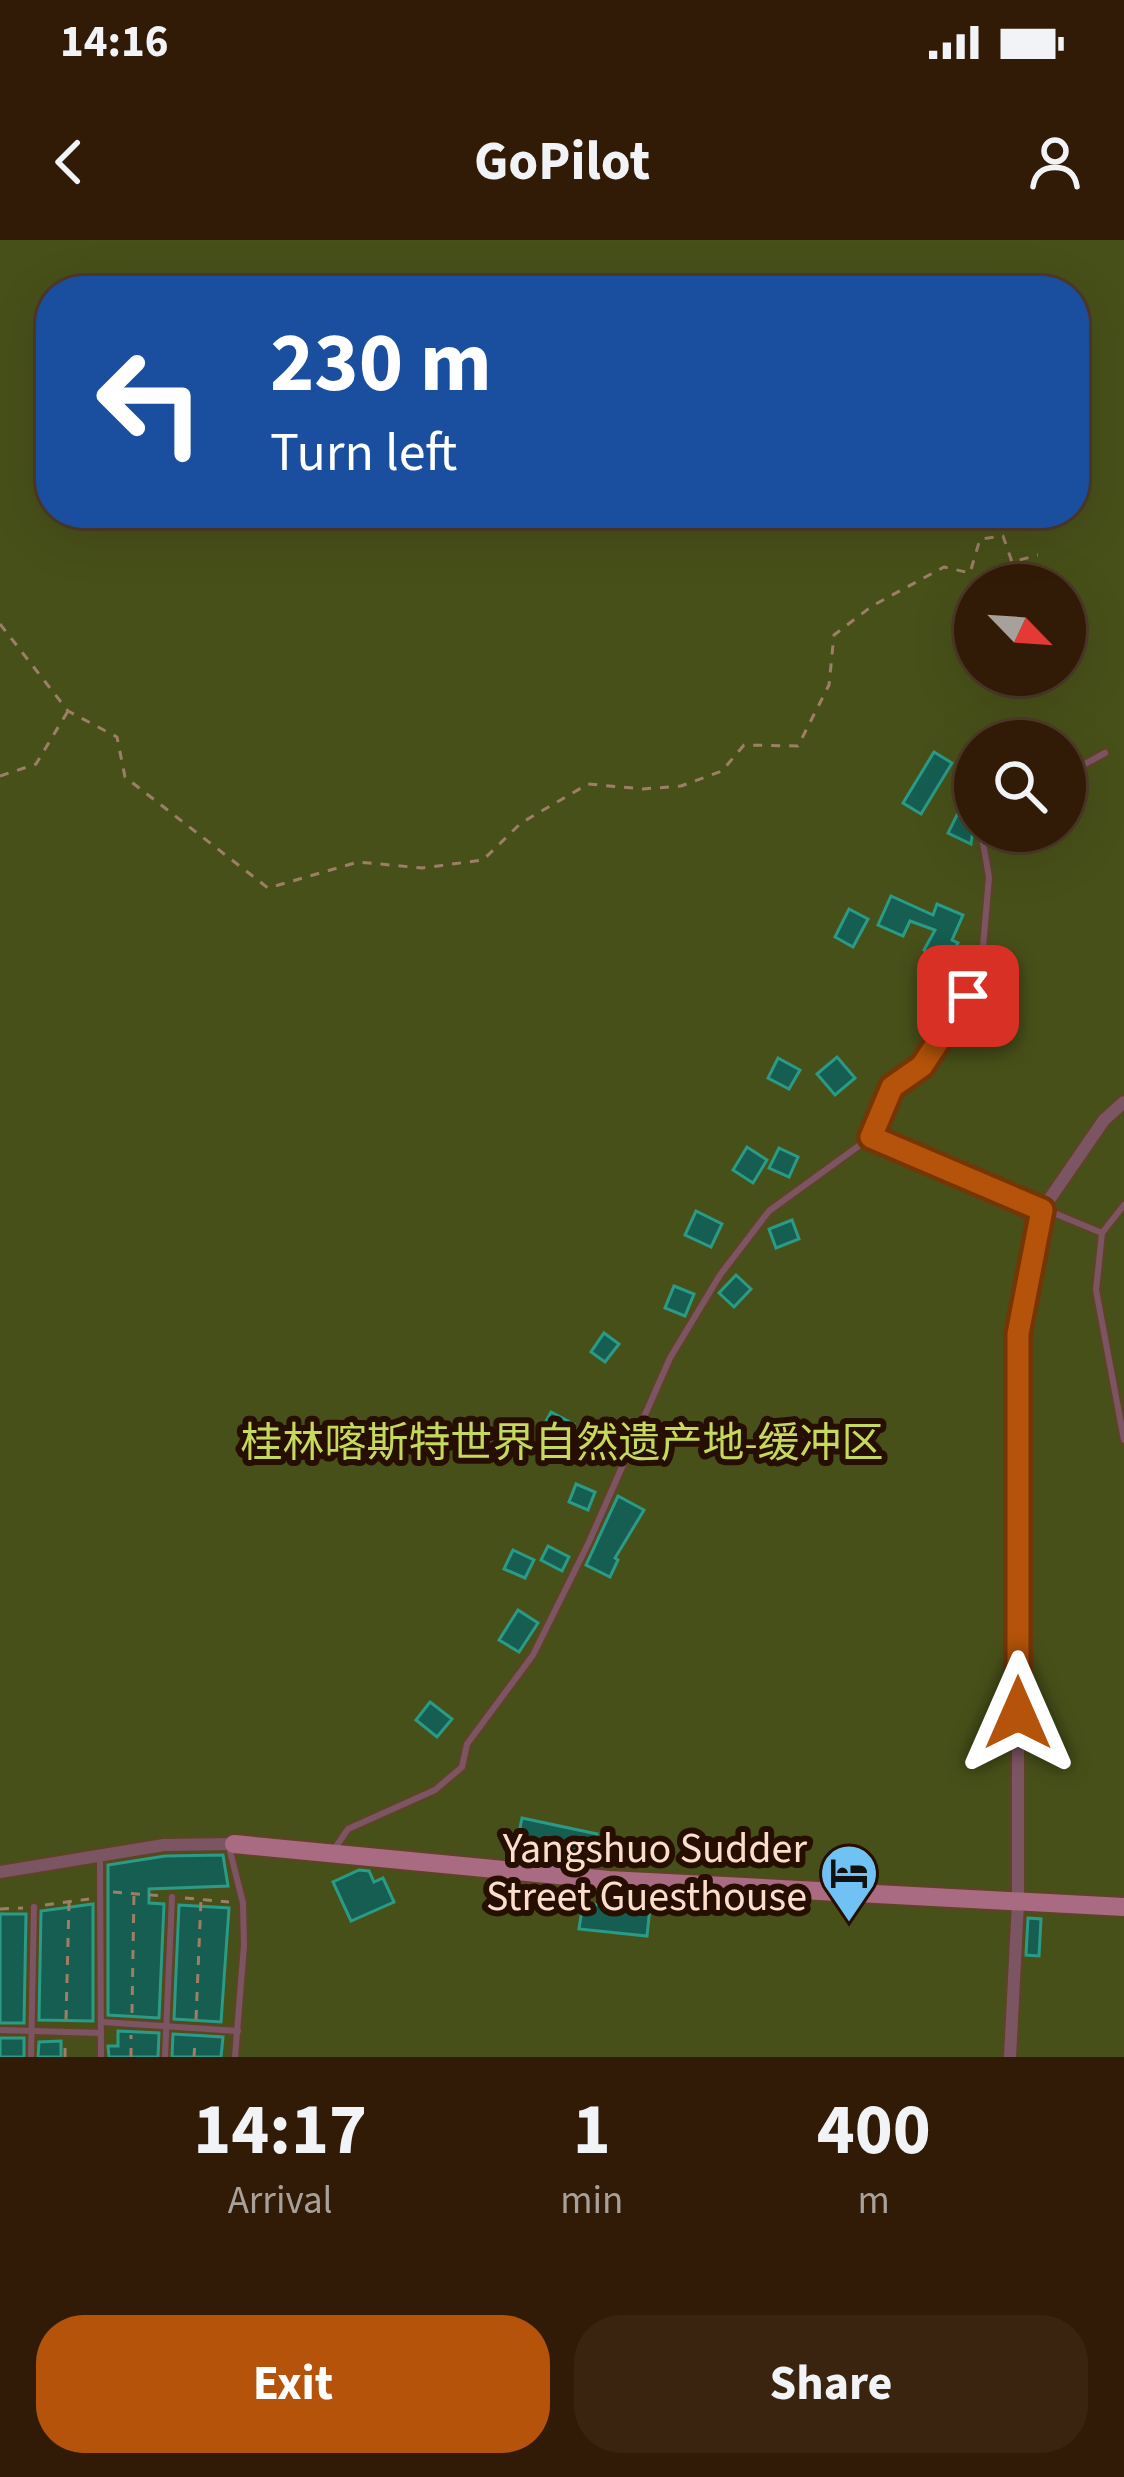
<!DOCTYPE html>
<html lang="en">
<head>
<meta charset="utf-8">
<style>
  body { margin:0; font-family:"Source Sans 3","Noto Sans SC",sans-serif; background:#3a2410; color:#f1f3f6; height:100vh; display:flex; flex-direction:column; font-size:45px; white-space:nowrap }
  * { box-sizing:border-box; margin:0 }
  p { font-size:39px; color:#a8a19b }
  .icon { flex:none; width:66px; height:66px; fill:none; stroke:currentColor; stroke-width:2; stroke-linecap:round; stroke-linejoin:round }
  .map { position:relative; height:1817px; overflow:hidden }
  .panel { display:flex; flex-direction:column; background:#321b06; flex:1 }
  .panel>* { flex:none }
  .banner { position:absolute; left:36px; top:36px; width:1053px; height:252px; border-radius:48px; box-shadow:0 12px 48px #0002,0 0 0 3px #4d3928; background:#1a4fa0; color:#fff; overflow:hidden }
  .needle { width:78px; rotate:115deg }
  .tools { position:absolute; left:954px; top:324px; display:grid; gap:24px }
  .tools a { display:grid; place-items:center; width:132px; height:132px; border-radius:50%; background:#321b06; box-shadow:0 12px 48px #0002,0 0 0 3px #4d3928; font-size:60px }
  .pin { position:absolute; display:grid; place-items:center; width:102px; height:102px; color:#fff; margin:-51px; border-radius:24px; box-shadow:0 6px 18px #0006 }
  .me { position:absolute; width:132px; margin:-66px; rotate:0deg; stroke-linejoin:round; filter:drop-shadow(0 0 9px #0008) }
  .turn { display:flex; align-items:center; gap:42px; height:252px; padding:0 36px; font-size:54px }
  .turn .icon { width:156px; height:156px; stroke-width:2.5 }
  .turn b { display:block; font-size:84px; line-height:102px }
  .eta { display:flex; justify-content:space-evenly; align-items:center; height:204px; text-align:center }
  .eta b { font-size:72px; font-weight:700; line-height:84px }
  .cta { display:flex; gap:24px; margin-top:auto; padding:24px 36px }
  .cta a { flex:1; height:138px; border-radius:48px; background:#b45309; color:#fff; font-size:48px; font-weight:700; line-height:138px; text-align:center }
  .cta a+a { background:#3a2410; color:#f1f3f6 }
  .status { display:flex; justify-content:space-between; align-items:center; height:84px; padding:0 60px; background:#321b06; direction:ltr }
  .status svg { height:33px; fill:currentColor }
  header { display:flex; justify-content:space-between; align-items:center; height:156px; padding:0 36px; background:#321b06; font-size:54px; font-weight:700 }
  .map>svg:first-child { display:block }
  .green { fill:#485019; fill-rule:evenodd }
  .building { fill:#155e51; stroke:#2a9b86; stroke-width:3 }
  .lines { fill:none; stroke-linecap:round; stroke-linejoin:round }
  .service-casing { stroke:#604227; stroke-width:10 }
  .minor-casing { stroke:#604227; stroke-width:16 }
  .secondary-casing { stroke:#604227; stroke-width:22 }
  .path { stroke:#9d7f67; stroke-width:3; stroke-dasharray:9 9; stroke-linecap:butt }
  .service { stroke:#7c5563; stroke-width:6 }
  .minor { stroke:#7c5563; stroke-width:12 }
  .secondary { stroke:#a96b81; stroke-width:18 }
  .route-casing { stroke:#753606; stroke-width:30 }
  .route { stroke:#b45309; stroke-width:21 }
  .labels { text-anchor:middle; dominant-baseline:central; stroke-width:12; stroke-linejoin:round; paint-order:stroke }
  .park-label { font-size:42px; fill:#c5d95b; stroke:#260e00 }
  .poi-label { font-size:42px; fill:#fbdfcb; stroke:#260e00; text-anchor:end }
</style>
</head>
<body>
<div class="status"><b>14:16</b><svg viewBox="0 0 49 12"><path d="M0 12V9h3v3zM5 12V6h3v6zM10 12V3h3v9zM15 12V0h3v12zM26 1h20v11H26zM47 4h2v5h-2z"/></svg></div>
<header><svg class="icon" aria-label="back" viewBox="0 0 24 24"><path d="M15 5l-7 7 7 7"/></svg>GoPilot<svg class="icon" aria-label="person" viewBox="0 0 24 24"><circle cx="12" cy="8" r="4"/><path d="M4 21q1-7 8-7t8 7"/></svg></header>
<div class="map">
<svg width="1124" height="1817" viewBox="0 0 1124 1817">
  <rect width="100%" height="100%" fill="#432408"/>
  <!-- green -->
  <path class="green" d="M0 0H1124V1817H0ZM51 51H1074V273H51ZM975 345H1065V435H975ZM975 501H1065V591H975Z"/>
  <!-- building -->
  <g class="building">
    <polygon points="934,512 952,523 921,574 903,563"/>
    <polygon points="960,569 975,576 971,604 948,593"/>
    <polygon points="891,656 933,675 937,664 963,675 952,700 958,703 946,724 924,710 935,690 910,681 903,696 878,685"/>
    <polygon points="849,669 868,679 853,707 835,697"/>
    <polygon points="837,817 855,838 835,855 817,834"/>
    <polygon points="778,818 800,830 789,849 768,838"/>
    <polygon points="747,907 767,920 753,943 733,930"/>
    <polygon points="779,908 798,917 789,937 769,928"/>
    <polygon points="696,971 722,984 711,1007 685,995"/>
    <polygon points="792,980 799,999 776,1008 769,989"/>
    <polygon points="736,1035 751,1049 734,1067 719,1053"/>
    <polygon points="674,1046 694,1054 685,1076 665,1068"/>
    <polygon points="604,1093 619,1104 605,1122 591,1112"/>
    <polygon points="551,1172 574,1184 563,1204 541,1191"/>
    <polygon points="576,1244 595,1252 588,1270 569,1262"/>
    <polygon points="618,1256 644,1270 615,1318 618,1320 610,1337 586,1325"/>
    <polygon points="548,1306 569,1317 562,1331 541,1320"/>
    <polygon points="513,1310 534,1320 525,1338 504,1329"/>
    <polygon points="518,1370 538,1383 519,1412 499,1400"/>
    <polygon points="430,1462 452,1479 437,1497 416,1480"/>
    <polygon points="522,1578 597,1594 591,1623 515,1613"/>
    <polygon points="223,1615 228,1646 149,1649 149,1663 164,1664 159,1778 108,1775 108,1625 165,1616"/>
    <polygon points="359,1630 369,1631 374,1642 383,1638 394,1662 351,1681 333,1642"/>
    <polygon points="583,1663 622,1668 622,1664 650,1667 647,1696 579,1689"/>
    <polygon points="93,1664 93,1781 39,1780 41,1671"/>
    <polygon points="179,1665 229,1668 221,1782 174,1779"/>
    <polygon points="0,1674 26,1674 24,1783 0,1783"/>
    <polygon points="1028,1678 1041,1679 1039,1716 1026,1715"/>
    <polygon points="118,1791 159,1793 158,1817 109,1817 108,1806 118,1806"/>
    <polygon points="173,1794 223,1797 221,1817 172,1817"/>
    <rect x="0" y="1798" width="24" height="19"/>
    <polygon points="61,1801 61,1817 38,1817 39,1802"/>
  </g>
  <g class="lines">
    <!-- service casing -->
    <g class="service-casing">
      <g id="service">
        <polyline points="1065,535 1105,513"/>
        <polyline points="871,897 893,847 922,826 981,731 989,637 983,603 989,591"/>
        <polyline points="1124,965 1102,993 1096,1050 1124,1200"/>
        <polyline points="229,1607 243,1663 244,1705 235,1817"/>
        <polyline points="333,1611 348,1589 435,1550 462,1527 467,1504 533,1415 589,1302 670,1118 720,1035 769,971 871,897 1102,993"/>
        <polyline points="100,1617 101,1817"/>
        <polyline points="102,1782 238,1791"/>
        <polyline points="0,1790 101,1793"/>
        <polyline points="31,1817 34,1667"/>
        <polyline points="165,1817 172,1657"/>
      </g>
    </g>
    <!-- minor casing -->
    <g class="minor-casing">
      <g id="minor">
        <polyline points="0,1632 164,1605 234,1604"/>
        <polyline points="1010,1817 1018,1662 1018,1094 1042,970 1104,880 1124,862"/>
      </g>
    </g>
    <!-- secondary casing -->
    <g class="secondary-casing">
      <polyline id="secondary" points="234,1604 609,1640 1124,1667"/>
    </g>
    <!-- path -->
    <g class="path">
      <polyline points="0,384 68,471 117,497 125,537 268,648 358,622 422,628 483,620 521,583 588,544 643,549 681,546 722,531 744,505 798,506 829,445 834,395 872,366 944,327 970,333 980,299 1003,296 1012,322 1038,315"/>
      <polyline points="0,536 36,524 68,471"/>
      <polyline points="113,1652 163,1656"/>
      <polyline points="185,1658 229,1662"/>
      <polyline points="45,1665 89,1659"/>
      <polyline points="0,1669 23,1668"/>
      <polyline points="132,1773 134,1651"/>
      <polyline points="66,1779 69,1663"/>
      <polyline points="196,1779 201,1659"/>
      <polyline points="65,1817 65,1801"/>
      <polyline points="131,1817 131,1795"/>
      <polyline points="194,1817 195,1801"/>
    </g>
    <!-- service -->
    <use href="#service" class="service"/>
    <!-- minor -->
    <use href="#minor" class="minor"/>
    <!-- secondary -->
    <use href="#secondary" class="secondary"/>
  </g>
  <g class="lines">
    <!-- route casing -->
    <g class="route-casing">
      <polyline id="route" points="968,756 922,826 892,847 871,897 1042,970 1018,1094 1018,1473"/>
    </g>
    <!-- route -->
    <use href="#route" class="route"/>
  </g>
  <!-- icons -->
  <defs>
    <g id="hotel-pin" transform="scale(3)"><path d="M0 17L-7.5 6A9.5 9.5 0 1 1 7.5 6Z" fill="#70c2f4" stroke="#260e00"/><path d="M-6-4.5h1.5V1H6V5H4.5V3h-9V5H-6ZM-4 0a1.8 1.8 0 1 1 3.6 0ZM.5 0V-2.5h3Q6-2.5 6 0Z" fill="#111"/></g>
  </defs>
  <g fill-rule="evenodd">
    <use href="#hotel-pin" x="849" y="1633"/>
  </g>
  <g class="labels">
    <!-- park labels -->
    <g class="park-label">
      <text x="562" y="1204">桂林喀斯特世界自然遗产地-缓冲区</text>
    </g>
    <!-- poi labels -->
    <g class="poi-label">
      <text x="807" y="1609">Yangshuo Sudder<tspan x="807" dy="48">Street Guesthouse</tspan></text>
    </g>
  </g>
</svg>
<div class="tools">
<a><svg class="needle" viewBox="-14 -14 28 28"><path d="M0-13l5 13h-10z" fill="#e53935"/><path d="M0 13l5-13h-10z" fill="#a8a19b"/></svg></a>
<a><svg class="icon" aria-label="search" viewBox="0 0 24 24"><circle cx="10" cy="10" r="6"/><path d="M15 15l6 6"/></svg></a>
</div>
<div class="pin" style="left:968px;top:756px;background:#d93025"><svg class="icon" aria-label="arrive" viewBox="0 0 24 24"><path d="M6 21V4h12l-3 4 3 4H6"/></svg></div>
<svg class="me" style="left:1018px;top:1473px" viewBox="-20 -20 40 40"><path d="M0-17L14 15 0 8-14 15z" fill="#b45309" stroke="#fff" stroke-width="4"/></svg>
<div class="banner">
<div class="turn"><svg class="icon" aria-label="left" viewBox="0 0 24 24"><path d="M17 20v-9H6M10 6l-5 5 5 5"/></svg><div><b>230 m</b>Turn left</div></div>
</div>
</div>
<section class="panel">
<div class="eta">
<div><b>14:17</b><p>Arrival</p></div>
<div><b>1</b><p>min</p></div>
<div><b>400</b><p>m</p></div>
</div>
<div class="cta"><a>Exit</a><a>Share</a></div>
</section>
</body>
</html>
